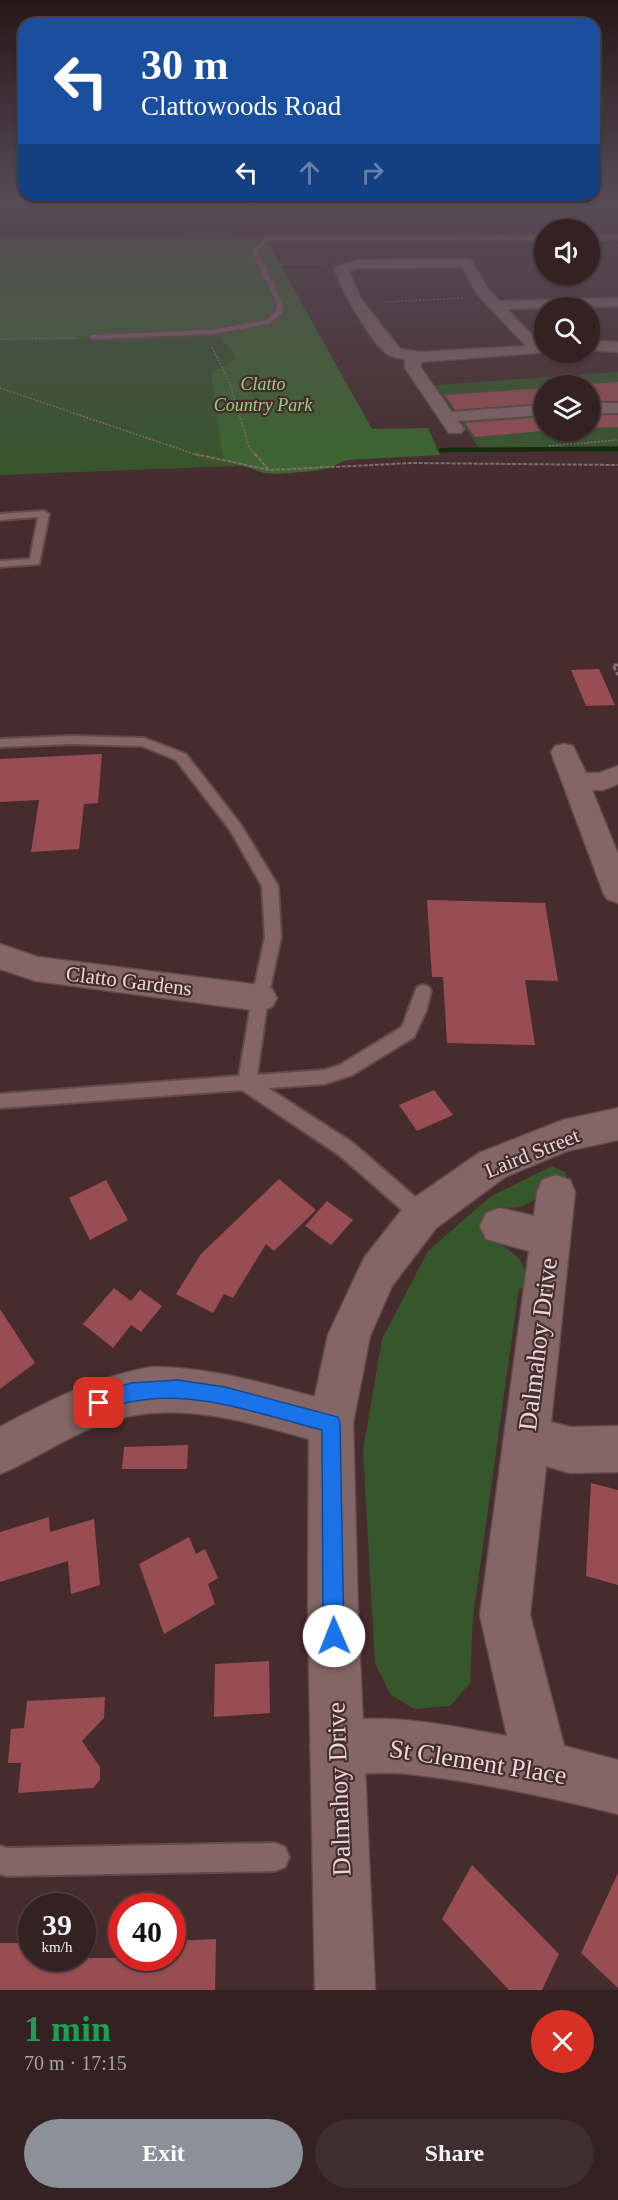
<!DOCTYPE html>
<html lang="en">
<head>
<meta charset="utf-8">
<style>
  body { margin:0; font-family:"Times New Roman",serif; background:#3f2e2f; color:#f1f3f6; height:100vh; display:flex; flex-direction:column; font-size:22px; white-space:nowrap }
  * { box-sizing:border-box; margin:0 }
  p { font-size:20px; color:#a9a3a5 }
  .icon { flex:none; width:33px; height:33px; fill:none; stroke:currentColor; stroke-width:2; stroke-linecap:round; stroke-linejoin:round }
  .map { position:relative; height:1990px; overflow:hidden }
  .panel { display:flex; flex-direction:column; background:#342122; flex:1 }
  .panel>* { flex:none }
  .guide { position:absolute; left:18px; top:18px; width:582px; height:183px; border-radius:18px; box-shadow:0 2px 4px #0004,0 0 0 2px #4e3e40; background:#1a4fa0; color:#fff; overflow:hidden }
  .controls { position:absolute; left:534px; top:219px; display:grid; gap:12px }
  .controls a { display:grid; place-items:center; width:66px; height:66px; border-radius:50%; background:#342122; box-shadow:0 2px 4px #0004,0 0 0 2px #4e3e40; font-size:30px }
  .speed { position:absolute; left:18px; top:1893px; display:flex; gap:12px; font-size:30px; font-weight:700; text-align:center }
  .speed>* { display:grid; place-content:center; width:78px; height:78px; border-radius:50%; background:#342122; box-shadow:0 2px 4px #0004,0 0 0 2px #4e3e40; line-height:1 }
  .speed small { font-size:15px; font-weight:400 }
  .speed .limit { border:9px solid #d22; background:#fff; color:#111 }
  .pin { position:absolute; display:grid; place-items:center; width:51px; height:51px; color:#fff; margin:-26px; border-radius:12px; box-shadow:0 3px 9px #0006 }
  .me { position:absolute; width:66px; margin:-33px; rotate:359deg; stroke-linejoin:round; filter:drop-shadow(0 0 4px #0008) }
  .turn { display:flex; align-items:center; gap:21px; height:126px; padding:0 24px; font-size:27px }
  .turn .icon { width:78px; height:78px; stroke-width:2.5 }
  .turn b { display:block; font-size:42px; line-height:51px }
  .lanes { display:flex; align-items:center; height:57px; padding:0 24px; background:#0003; justify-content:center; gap:30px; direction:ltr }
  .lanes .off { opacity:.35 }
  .round { display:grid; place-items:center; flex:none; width:63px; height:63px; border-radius:32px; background:#3f2e2f }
  .overview { display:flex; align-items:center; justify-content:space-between; height:102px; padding:0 24px }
  h1 { font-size:36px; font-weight:700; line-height:45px; color:#1e9e55 }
  .primary-button { display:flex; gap:12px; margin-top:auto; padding:12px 24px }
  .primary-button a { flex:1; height:69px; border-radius:36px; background:#8c9099; color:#fff; font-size:24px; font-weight:700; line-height:69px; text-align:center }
  .primary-button a+a { background:#3f2e2f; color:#f1f3f6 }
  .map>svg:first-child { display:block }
  .green { fill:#36562b }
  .forest { fill:#3b662d }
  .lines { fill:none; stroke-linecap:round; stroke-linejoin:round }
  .stream { stroke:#092900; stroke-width:4.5 }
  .building { fill:#974d53 }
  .service-casing { stroke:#614b4c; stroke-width:4 }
  .minor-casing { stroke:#614b4c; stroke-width:3 }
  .tertiary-casing { stroke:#614b4c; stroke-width:3 }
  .path-far2 { stroke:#856e6f; stroke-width:1.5; stroke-dasharray:2 1.5; stroke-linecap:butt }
  .path-far1 { stroke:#856e6f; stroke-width:2; stroke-dasharray:4 1.5; stroke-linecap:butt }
  .path { stroke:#856e6f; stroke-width:3; stroke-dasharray:4.5 2; stroke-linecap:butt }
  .service { fill:#846667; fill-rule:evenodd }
  .minor { fill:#846667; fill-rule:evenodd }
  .tertiary { fill:#846667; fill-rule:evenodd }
  .route { fill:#1a73e8; stroke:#114b97; stroke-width:1.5 }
  .labels { text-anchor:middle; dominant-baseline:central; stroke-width:4.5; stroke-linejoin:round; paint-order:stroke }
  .far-park-label { font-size:18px; font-style:italic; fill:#94d27f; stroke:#462c2d }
  .street-label { font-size:21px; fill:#e9d8d8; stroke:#462c2d }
  .near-street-label { font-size:26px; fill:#e9d8d8; stroke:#462c2d }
</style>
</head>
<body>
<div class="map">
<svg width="618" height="1990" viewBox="0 0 618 1990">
  <rect width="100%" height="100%" fill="#462c2d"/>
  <!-- green -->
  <g class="green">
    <polygon points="233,236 250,239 269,322 389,454 338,462 0,475 0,237"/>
    <polygon points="618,372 618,385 593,401 594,403 590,402 590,386 544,386 544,404 454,410 435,385"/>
    <polygon points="618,412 614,415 618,420 618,446 479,448 462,423 467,420 544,414 544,430 590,430 590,413"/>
    <path d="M552 1166 565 1172 572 1190 548 1186C531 1204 525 1210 499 1207L491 1239C518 1255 525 1258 529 1290L519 1288 473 1617 470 1683 450 1706 414 1709 391 1695 375 1663 363 1450 382 1339 428 1251 491 1196Z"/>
  </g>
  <!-- forest -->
  <polygon class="forest" points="266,239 372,429 428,428 440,455 346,460 329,468 314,471 277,474 264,473 226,460 222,453 211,372 235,360 235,356 220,336 0,341 0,240"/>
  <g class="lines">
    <!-- stream -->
    <polyline class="stream" points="441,450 618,449"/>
  </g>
  <!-- building -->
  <g class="building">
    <polygon points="618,382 618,401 590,401 590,384"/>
    <polygon points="544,388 544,403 455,410 445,395"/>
    <polygon points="590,415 618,415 618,427 590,428"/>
    <polygon points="544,417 544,430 555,430 475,437 465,423"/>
    <polygon points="599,669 615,705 586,706 571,670"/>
    <polygon points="102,754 98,803 84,804 79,849 31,852 39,800 0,802 0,759"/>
    <polygon points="427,900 545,903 558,981 525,980 535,1045 447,1043 443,977 432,977"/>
    <polygon points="434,1090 453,1115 417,1131 399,1105"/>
    <polygon points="279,1179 316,1210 274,1251 266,1244 233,1298 224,1294 213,1313 176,1294 201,1254"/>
    <polygon points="106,1180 128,1220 90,1240 69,1198"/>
    <polygon points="327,1201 353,1220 331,1245 305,1226"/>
    <polygon points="114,1288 131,1301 140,1290 162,1306 141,1332 131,1325 113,1348 83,1324"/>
    <polygon points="0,1309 35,1363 0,1389"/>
    <polygon points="188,1445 187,1469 122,1469 124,1447"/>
    <polygon points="591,1483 618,1490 618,1585 586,1576"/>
    <polygon points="49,1517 50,1532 94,1519 100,1585 71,1594 68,1561 0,1582 0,1532"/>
    <polygon points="189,1537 196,1554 205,1549 218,1578 208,1584 215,1604 164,1634 139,1564"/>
    <polygon points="269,1661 270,1713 214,1717 215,1664"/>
    <polygon points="105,1697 104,1718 82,1741 100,1767 100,1780 93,1788 18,1793 21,1763 8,1763 11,1729 24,1728 27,1701"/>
    <polygon points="472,1865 559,1954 542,1990 509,1990 442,1919"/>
    <polygon points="618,1873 618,1988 581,1953"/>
    <polygon points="216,1939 215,1990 0,1990 0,1943 32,1943 32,1958 172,1958 172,1941"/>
  </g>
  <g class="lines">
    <!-- service casing -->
    <g class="service-casing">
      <g id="service">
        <rect x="590" y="235" width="28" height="4"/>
        <polygon points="544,236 544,240 268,241 258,251 283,304 282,313 269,324 212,334 93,339 89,337 93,335 212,330 267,320 276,311 277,304 252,251 266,237"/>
        <polygon points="44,511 49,514 39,564 0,567 0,561 30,559 38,517 0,520 0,514"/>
        <polygon points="72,736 144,738 186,754 241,825 278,886 281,937 268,998 257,1075 324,1070 340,1065 402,1027 417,987 423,985 429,987 431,991 426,1011 414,1037 352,1075 324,1084 268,1088 353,1143 429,1209 432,1215 429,1221 422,1224 415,1221 339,1155 242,1090 0,1108 0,1094 239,1076 252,998 265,937 262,886 230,830 176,760 142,746 72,744 0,747 0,739"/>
        <polygon points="275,1843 285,1847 289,1857 285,1867 275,1871 7,1876 0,1874 0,1846 7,1848"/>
      </g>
    </g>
    <!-- minor casing -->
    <g class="minor-casing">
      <g id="minor">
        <path d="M466 259 471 260 488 289 499 301 618 298V306L507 309 542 345H544V352H548L421 362V368L452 412 544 405V415L458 421 464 429 461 433H449L405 368V359C400 358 392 358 387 354 372 343 339 287 335 269L337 266 359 260ZM462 267 477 294 526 346 420 352 400 349 361 299 349 271 360 268Z"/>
        <polygon points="590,341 618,342 618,352 590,350"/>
        <rect x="590" y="403" width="28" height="10"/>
        <polygon points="564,744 573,746 586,773 599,773 618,766 618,784 603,790 592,790 618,854 618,903 607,899 603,892 551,752 555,746"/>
        <polygon points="0,944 38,957 260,985 272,989 277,998 272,1007 260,1011 36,981 0,969"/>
        <path d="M556 1175 570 1180 575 1192 551 1422 570 1427 618 1426V1472L570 1473 546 1466 530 1615 564 1746 618 1760V1814C549 1797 480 1782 409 1774 376 1770 350 1779 318 1766L310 1747 318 1728C369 1707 453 1727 507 1736L480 1615 529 1251 486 1239 480 1226 486 1213 500 1208 534 1216 537 1192 542 1180Z"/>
        <path d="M152 1367C214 1367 272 1386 331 1401L347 1407 353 1423 347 1439 331 1445C255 1425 176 1395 99 1425 64 1438 34 1460 0 1474V1427C48 1401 98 1376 152 1367Z"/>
      </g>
    </g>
    <!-- tertiary casing -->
    <g class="tertiary-casing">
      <polygon id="tertiary" points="618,1108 618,1140 567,1151 505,1177 436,1228 392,1286 370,1336 353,1423 358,1614 375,1990 315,1990 308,1614 309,1423 328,1335 364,1258 408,1202 479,1153 563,1120"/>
    </g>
    <!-- path-far2 -->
    <g class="path-far2">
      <polyline points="280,264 324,264"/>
      <polyline points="384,302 463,298"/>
      <polyline points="0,339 77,338"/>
      <polyline points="212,347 230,384 249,447 256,456"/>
      <polyline points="0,388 200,456"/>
      <polyline points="549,446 618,440"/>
    </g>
    <!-- path-far1 -->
    <g class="path-far1">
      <polyline points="195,454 269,470 413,463 618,465"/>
      <polyline points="255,454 268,469"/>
    </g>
    <!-- path -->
    <polyline class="path" points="618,665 613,665 618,675"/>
    <!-- service -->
    <use href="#service" class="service"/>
    <!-- minor -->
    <use href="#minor" class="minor"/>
    <!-- tertiary -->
    <use href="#tertiary" class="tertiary"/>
  </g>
  <!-- sky -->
  <linearGradient id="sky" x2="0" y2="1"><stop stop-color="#261819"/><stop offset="0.42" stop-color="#574b57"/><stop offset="1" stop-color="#574b57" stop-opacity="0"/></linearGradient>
  <rect width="618" height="482" fill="url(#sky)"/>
  <!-- route -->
  <path class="route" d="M178 1380 225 1387 338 1417 340 1423 344 1636 341 1644 334 1647 326 1644 323 1636 322 1430C262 1415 193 1388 130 1402 120 1404 109 1409 99 1412L93 1409 90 1403 93 1396 131 1383Z"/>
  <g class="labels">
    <!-- far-park labels -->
    <g class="far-park-label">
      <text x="263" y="384">Clatto<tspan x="263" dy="21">Country Park</tspan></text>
    </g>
    <!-- street labels -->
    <g class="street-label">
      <text transform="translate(129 981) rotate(7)">Clatto Gardens</text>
      <text transform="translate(532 1153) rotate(-22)">Laird Street</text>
    </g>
    <!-- near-street labels -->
    <g class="near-street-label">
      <text transform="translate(538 1344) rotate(-83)">Dalmahoy Drive</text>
      <text transform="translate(478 1762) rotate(9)">St Clement Place</text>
      <text transform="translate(339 1789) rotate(-92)">Dalmahoy Drive</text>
    </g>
  </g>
</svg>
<div class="controls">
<a><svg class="icon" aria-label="sound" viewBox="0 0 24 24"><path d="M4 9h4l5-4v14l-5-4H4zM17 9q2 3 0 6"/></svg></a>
<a><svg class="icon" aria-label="search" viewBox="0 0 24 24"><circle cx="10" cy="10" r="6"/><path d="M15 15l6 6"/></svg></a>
<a><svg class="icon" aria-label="layers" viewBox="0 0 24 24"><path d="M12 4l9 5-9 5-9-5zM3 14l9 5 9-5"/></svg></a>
</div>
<div class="speed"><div>39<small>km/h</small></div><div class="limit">40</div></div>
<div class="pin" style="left:99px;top:1403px;background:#d93025"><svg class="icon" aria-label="arrive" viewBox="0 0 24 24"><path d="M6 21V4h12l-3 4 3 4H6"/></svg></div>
<svg class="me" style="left:334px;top:1636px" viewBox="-20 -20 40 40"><circle r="19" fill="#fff"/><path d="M0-13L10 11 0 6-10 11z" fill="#1a73e8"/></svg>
<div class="guide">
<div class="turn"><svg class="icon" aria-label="left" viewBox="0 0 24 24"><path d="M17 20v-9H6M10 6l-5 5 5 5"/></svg><div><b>30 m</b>Clattowoods Road</div></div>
<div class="lanes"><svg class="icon" aria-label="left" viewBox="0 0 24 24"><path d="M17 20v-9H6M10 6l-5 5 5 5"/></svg><svg class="icon off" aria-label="ahead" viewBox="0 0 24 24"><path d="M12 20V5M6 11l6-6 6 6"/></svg><svg class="icon off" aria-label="right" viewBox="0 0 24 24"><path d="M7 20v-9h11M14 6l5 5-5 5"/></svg></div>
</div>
</div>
<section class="panel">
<div class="overview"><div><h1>1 min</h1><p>70 m · 17:15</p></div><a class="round" style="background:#d93025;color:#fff"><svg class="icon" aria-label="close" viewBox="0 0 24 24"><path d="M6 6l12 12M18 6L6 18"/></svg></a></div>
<div class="primary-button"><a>Exit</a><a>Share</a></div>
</section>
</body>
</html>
